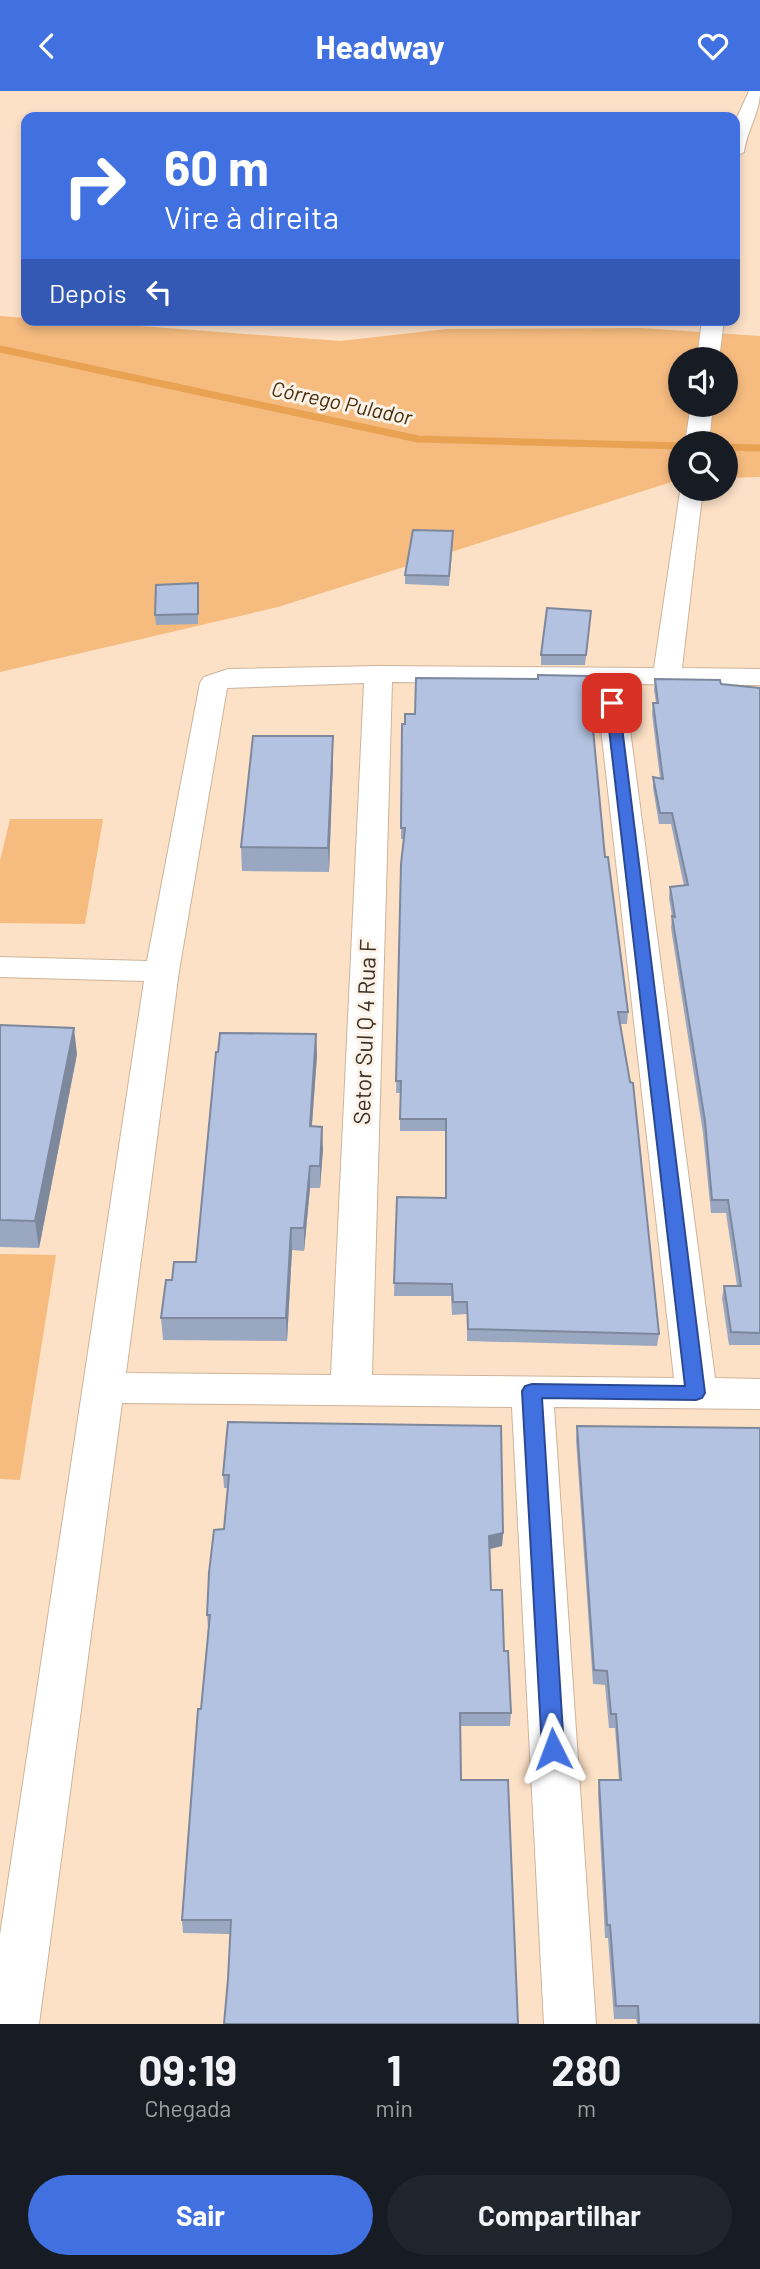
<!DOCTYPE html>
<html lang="pt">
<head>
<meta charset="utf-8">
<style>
  body { margin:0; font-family:Barlow,sans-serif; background:#20242c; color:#f1f3f6; height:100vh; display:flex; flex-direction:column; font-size:26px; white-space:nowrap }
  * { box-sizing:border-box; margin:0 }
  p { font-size:23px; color:#9ea1a6 }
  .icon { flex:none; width:38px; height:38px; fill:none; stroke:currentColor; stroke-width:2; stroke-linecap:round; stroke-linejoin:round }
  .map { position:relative; height:1933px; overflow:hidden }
  .drawer { display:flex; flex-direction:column; background:#171b24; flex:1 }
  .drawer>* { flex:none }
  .top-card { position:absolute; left:21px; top:21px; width:719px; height:214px; border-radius:14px; box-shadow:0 4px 10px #0003; background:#4170e1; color:#fff; overflow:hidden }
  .buttons { position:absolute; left:668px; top:256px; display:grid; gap:14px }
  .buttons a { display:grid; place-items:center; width:70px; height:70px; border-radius:50%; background:#171b24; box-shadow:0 4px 10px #0003; font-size:35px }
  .pin { position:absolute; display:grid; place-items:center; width:60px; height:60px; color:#fff; margin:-30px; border-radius:14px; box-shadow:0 4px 10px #0006 }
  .me { position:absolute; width:77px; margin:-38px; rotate:357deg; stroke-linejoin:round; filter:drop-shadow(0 0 5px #0008) }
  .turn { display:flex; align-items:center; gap:24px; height:147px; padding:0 28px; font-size:32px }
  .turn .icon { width:91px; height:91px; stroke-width:2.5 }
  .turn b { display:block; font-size:49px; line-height:60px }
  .then { display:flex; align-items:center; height:66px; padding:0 28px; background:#0003; gap:14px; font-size:26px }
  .eta { display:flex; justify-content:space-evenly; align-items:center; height:119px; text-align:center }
  .eta b { font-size:42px; font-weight:700; line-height:49px }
  .action { display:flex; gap:14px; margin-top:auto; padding:14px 28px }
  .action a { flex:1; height:80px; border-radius:42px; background:#4170e1; color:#fff; font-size:28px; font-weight:700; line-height:80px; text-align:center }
  .action a+a { background:#20242c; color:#f1f3f6 }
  header { display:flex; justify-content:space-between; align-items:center; height:91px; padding:0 28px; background:#4170e1; color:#fff; font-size:32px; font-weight:700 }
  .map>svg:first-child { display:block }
  .green { fill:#f5bb7f; fill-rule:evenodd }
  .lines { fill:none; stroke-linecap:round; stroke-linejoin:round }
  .stream { stroke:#e9a252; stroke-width:7 }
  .minor-casing { stroke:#cdb49a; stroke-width:2 }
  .minor { fill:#fff; fill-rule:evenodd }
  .wall { fill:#9aa7c1 }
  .shaded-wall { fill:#7d889d }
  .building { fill:#b3c2e0; stroke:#7d889d; stroke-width:2 }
  .route { fill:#4170e1; stroke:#2a4992; stroke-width:2 }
  .labels { text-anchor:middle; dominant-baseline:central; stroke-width:6; stroke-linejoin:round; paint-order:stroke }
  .far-water-label { font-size:21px; font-style:italic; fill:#482c09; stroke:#fcf2e7 }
  .street-label { font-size:23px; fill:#392f25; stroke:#fcf2e7 }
</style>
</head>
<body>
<header><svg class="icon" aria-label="back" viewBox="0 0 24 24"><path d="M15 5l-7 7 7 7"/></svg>Headway<svg class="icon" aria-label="heart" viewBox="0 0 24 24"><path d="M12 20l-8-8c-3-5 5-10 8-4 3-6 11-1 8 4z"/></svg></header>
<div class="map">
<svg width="760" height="1933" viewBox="0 0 760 1933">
  <rect width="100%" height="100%" fill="#fce1c7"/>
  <!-- green -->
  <g class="green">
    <path d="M0 225 26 227V229H60L340 250 447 238 641 237 760 245V386L726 387V352H681V388L278 516 0 581ZM681 268H726V313H681Z"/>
    <polygon points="10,728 103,728 85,833 0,832 0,770"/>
    <polygon points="0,1163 56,1164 20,1389 0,1388"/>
  </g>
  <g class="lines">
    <!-- stream -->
    <g class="stream">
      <polyline points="0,258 418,348 681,355"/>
      <polyline points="726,356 760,357"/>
    </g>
    <!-- minor casing -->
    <g class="minor-casing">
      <g id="minor">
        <path d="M749 0H760C760 22 747 39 744 61L735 66V31Z"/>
        <polygon points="702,229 724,229 719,268 697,268"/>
        <polygon points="691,313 713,313 709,352 685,352"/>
        <path d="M681 394V397H703L682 577 760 578V594L624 593 715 1287 760 1288V1318L554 1316 596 1933H544L512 1316 122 1312 39 1933H0V1844L144 890 0 886V866L147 870 200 592 204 586 228 578 378 575 654 577ZM392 591 596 593 674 1287 372 1284ZM364 592 331 1284 126 1282 179 880 227 597Z"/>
      </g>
    </g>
    <!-- minor -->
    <use href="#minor" class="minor"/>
  </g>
  <!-- wall -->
  <g class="wall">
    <polygon points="453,450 449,495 405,493 405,484"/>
    <polygon points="198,502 198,533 156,534 155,524"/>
    <polygon points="591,520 585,574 541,574 541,564"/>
    <polygon points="655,588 760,597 760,1254 729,1254 722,1207 724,1195 737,1195 726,1122 711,1122 703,1042 671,837 672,825 669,807 670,796 684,795 671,733 659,733 653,697 653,686 660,687 652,623 653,612 656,612 654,599"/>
    <polygon points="402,633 605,766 628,921 627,933 620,933 659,1243 657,1255 467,1250 467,1223 452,1224 451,1205 394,1205 397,1106 446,1107 446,1040 400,1040 400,1002 396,1002 401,773 404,748 401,748"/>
    <polygon points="333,645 333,669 329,781 242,780 241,756"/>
    <polygon points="0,934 77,963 39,1157 0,1156"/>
    <polygon points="316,943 317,964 312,1035 323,1058 320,1097 310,1097 304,1160 292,1159 287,1250 163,1249 161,1227 172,1189 196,1171"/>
    <polygon points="228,1331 503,1442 502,1455 490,1458 491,1499 504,1560 511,1622 510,1635 460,1635 228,1888 230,1843 183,1842 182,1829 208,1537 207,1524 224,1438 228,1397 224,1397 223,1384"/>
    <polygon points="577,1335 760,1933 637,1933 636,1928 614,1928 608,1847 605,1847 598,1702 599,1689 619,1689 615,1637 609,1637 605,1594 593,1593 576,1349"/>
  </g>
  <!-- shaded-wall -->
  <g class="shaded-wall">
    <polygon points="333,645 333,669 329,781 328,757"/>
    <polygon points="74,937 77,963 39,1157 35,1130"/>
    <polygon points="316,943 317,964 310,1058 310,1035"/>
    <polygon points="322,1036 323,1058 320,1097 320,1075"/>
    <polygon points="310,1075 310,1097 304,1160 304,1137"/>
    <polygon points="291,1137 292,1159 287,1250 286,1227"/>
    <polygon points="503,1442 502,1455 489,1458 489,1445"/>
  </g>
  <!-- building -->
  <g class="building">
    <polygon points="413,439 453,440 449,485 405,484"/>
    <polygon points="198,492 198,523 155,524 156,494"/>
    <polygon points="547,517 591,520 586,564 541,564"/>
    <polygon points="538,584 588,585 605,766 608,766 628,921 618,921 630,991 633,992 659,1243 468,1238 467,1211 453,1211 452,1193 394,1192 397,1106 446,1107 446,1028 400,1028 401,990 396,990 401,773 405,737 401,737 402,633 405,633 405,623 415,623 416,587 538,588"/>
    <polygon points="655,588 720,589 721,593 760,597 760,1242 731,1241 724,1195 741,1195 728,1109 712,1109 705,1030 672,825 675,826 670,796 688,794 672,722 660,722 653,686 663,688 653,612 658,612"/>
    <polygon points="253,645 333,645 328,757 241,756"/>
    <polygon points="0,934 74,937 35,1130 0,1129"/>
    <polygon points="220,942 316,943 310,1035 322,1036 320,1075 310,1075 304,1137 291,1137 286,1227 161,1227 166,1189 172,1189 174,1171 196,1171 216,961 218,961"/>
    <polygon points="228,1331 501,1335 503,1442 489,1445 491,1499 502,1499 504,1560 508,1560 511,1622 460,1622 461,1689 508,1689 518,1933 224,1933 228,1888 231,1829 182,1829 198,1618 201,1618 210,1524 207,1524 209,1482 214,1439 224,1438 229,1384 223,1384"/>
    <polygon points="577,1335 760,1337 760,1933 639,1933 638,1915 616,1915 610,1834 607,1834 599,1689 621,1689 616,1623 611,1623 607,1580 594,1579"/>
  </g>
  <!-- route -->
  <polygon class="route" points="612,608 619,612 705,1302 702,1307 696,1309 542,1307 564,1658 561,1664 553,1667 545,1664 542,1658 522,1300 525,1295 532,1293 685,1295 606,612"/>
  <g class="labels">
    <!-- far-water labels -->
    <g class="far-water-label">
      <text transform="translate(342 311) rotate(12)">Córrego Pulador</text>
    </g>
    <!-- street labels -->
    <g class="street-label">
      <text transform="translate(364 941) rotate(-88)">Setor Sul Q 4 Rua F</text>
    </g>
  </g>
</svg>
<div class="buttons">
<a><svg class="icon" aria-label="sound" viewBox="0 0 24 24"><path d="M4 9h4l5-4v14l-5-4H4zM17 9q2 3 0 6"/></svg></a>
<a><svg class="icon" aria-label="search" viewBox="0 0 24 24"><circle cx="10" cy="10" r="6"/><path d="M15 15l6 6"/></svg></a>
</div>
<div class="pin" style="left:612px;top:612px;background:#d93025"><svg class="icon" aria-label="arrive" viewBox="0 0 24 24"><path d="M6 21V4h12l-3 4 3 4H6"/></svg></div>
<svg class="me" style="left:553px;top:1658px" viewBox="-20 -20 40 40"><path d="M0-17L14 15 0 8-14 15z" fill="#4170e1" stroke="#fff" stroke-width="4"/></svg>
<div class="top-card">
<div class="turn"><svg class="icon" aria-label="right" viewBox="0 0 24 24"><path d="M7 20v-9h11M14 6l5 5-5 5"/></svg><div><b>60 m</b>Vire à direita</div></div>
<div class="then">Depois<svg class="icon" aria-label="left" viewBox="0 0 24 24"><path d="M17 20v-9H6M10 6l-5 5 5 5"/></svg></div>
</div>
</div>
<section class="drawer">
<div class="eta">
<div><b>09:19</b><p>Chegada</p></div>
<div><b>1</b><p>min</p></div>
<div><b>280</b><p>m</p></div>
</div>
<div class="action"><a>Sair</a><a>Compartilhar</a></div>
</section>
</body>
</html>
